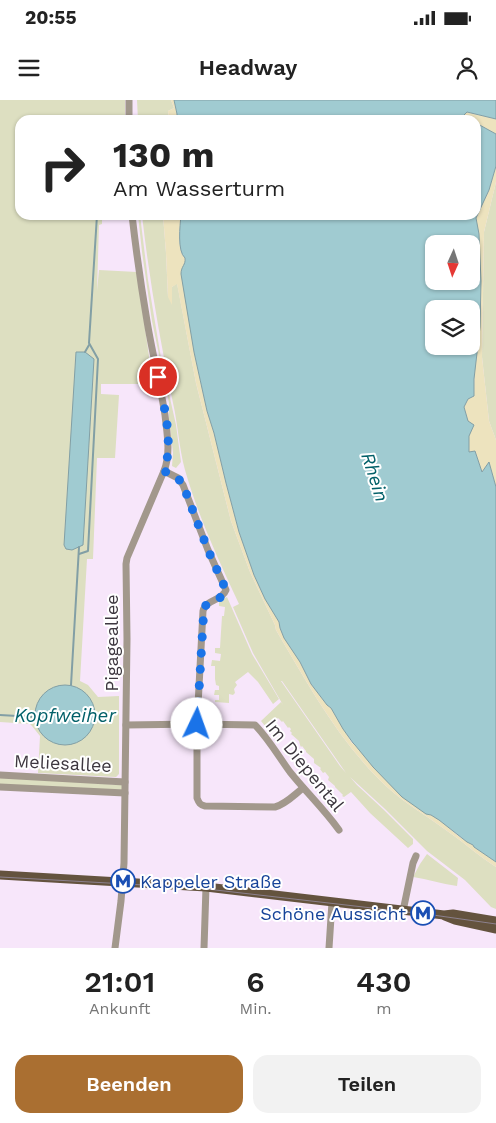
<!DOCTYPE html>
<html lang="de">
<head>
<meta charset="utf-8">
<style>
  body { margin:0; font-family:"Work Sans",sans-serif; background:#f2f2f2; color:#222; height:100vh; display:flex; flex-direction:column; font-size:19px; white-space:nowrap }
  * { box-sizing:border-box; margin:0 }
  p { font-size:16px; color:#767676 }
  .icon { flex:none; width:28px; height:28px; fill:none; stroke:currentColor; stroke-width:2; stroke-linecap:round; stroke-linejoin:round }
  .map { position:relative; height:848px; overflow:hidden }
  .drawer { display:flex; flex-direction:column; background:#fff; flex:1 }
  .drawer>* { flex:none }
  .top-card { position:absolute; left:15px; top:15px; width:466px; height:105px; border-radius:15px; box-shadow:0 1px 4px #0004; background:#fff; color:#222; overflow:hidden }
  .needle { width:32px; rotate:183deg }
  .controls { position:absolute; left:425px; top:135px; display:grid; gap:10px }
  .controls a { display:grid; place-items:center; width:55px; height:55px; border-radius:10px; background:#fff; box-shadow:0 1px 4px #0004; font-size:25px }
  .pin { position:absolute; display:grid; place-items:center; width:42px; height:42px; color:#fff; margin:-21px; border:2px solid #fff; border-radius:50%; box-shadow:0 1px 5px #0007 }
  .me { position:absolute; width:55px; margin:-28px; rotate:3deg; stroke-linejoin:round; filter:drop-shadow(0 0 4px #0008) }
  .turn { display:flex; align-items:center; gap:18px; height:105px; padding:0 15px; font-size:22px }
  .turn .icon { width:65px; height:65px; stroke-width:2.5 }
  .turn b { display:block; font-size:35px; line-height:42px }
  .eta { display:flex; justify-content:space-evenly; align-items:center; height:85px; text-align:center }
  .eta b { font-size:30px; font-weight:600; line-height:35px }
  .cta { display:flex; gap:10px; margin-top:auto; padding:10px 15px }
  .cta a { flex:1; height:58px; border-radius:15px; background:#aa6f31; color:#fff; font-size:20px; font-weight:600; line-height:58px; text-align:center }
  .cta a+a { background:#f2f2f2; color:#222 }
  .status { display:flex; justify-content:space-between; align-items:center; height:35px; padding:0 25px; background:#fff; direction:ltr }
  .status svg { height:14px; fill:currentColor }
  header { display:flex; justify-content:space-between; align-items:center; height:65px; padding:0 15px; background:#fff; font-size:22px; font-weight:600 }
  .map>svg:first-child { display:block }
  .green { fill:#dddfc1; fill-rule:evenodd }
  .sand { fill:#ede3be }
  .water { fill:#a0cbd1; stroke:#829fa5; fill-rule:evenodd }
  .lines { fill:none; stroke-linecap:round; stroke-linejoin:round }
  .stream { stroke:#829fa5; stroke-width:2 }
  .minor { stroke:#a2988c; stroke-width:7 }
  .major { stroke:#64533e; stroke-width:9 }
  .tram { stroke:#8c818e; stroke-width:1 }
  .route { stroke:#1a73e8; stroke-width:9; stroke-dasharray:0 16.2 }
  .labels { text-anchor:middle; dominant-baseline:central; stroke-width:4; stroke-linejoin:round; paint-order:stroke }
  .street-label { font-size:18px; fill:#3d373f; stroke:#fff }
  .transit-label { font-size:18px; fill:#164399; stroke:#fff; text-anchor:start }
  .water-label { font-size:19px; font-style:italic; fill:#026069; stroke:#fff }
</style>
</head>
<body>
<div class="status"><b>20:55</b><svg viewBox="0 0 49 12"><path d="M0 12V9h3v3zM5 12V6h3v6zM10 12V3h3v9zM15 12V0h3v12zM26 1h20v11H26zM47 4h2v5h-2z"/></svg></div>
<header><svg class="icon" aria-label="menu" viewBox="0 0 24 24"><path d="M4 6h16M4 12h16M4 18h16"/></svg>Headway<svg class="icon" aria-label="person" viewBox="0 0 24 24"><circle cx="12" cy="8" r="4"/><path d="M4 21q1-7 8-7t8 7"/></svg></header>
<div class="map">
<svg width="496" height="848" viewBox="0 0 496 848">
  <rect width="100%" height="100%" fill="#f7e6fa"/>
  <!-- green -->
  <g class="green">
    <polygon points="0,0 125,0 125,20 20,20 20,115 105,115 102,118 102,124 99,125 97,191 99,170 137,172 153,284 101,284 101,294 119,295 115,358 97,358 93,459 87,459 80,581 88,585 98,597 119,596 119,674 116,677 38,673 40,636 32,626 30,624 0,622"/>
    <polygon points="137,0 171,0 174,8 168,11 169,20 138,20"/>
    <polygon points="496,82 496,340 489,321 482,257 484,132"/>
    <polygon points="138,115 140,115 148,180 161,258 176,325 181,362 176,368 172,366 173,353 169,319 169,303 152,221 142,152"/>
    <path d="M142 115H163L166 153 168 197 172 187 177 183 196 283 231 421 250 472 275 525 276 530C308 584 339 642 386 686 405 704 429 717 450 733 466 744 480 757 496 767V809L491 807 465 780 427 751 385 709 350 677 357 685 384 710 413 739V744L408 748 370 713 351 692 344 697 342 696 343 695 335 687V686L328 680 329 677 325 672 323 673 320 669 321 668 314 663V659L306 652V651L302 646 301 647 300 645 299 641 291 634 292 633 290 631 291 629 289 627 288 628 283 621 282 622 278 618 268 626 266 627 261 621 281 602 283 605 253 553 233 507 239 504C219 461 198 416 185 370 179 348 178 325 173 303 160 240 149 178 142 115ZM281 581H282L346 673 340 666Z"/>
    <polygon points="227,497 252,554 279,599 273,604 258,582 248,572 235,582 237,585 234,589 235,593 233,595 229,594 229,603 215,602 215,600 219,600 219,595 214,595 215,590 219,590 219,586 216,585 215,579 215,566 211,566 212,560 220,561 221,554 215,553 215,548 220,548 222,516 224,516 225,507 219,506 219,501"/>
    <polygon points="0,677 122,685 122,690 0,685"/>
    <path d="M427 754 458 778 457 786C441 784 428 779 413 777L420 764Z"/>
  </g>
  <!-- sand -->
  <g class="sand">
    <polygon points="171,0 174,0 177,14 177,20 169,20 168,11 174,8"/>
    <polygon points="467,12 496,19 496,34 476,23 476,20 470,20 463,16"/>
    <polygon points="496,66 496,82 484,132 482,257 489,321 496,340 496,387 489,362 482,372 475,351 469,352 468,321 464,307 468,299 474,296 476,118 489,90"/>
    <path d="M163 115H181C180 126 177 151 185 158V162L184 165 194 252 207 311 214 333 226 383 239 432 254 475 265 499 279 522 280 528 284 538 300 562 311 584 327 605 331 608 352 643 355 645 363 654 426 713C442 718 452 733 466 741 468 742 471 743 473 745L474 747 496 762V767C480 757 466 744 450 733 429 717 405 704 386 686 339 642 308 584 276 530L275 525 250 472 231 421 196 283 177 184 172 187V205L168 197 166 153Z"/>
  </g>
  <!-- water -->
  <g class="water">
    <polygon points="174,0 496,0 496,19 467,12 463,16 470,20 177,20 177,14"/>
    <path d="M476 23 496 34V66L489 90 476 118 479 134 481 181 480 227 474 279V296L468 299 464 307 468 321 474 325 469 336V352L475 351 482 372 489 362 496 387V762L474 747 473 745 467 742 439 720 431 715 426 714 402 697 373 667 355 645 353 643 343 629 331 608 327 605 311 584 300 562 284 538 280 528 279 522 265 499 254 475 239 432 226 383 214 333 207 311 194 252 181 174C181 166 186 165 185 158 177 151 180 126 181 115H476ZM434 144H471V181H434ZM434 209H471V246H434Z"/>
    <polygon points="76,252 85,252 94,259 83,445 72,450 66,449 64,445"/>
    <circle cx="65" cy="615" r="30"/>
  </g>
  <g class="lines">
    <!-- stream -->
    <g class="stream">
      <polyline points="85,252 89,245"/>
      <polyline points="79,454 88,451 98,259 89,243 97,115"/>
      <polyline points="71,585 79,447"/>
      <polyline points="0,615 35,617"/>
    </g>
    <!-- minor -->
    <g class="minor">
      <polyline points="129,0 129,20"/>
      <path d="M164 371 178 378 183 385 208 450 226 490C222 501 206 499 203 511L197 624V698C199 703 200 705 205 706L275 707C286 704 294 695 303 688"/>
      <path d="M126 625 197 624 255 625C268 638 279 657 290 672 306 692 324 709 339 730"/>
      <polyline points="0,675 125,682"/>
      <polyline points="0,687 125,693"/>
      <polyline points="403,811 413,763 416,756"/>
      <path d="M115 848 121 801 124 763 127 539 126 464 127 458 164 371C171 353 167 334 165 315 160 283 152 252 147 221 141 186 136 150 132 115"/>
      <polyline points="204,848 206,787"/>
      <polyline points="329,848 332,802"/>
    </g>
    <!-- major -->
    <g class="major">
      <polyline points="0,775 206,787 444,815 453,814 496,821"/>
      <polyline points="445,816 455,820 496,829"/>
    </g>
    <!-- tram -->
    <polyline class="tram" points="0,777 198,788 433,815 496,824"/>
  </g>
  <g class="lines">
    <!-- route -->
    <path class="route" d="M158 277C164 306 174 343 164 371L178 378 183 385 208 450 226 490C223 500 211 500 204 507L197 624"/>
  </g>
  <!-- icons -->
  <defs>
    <g id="metro-ring" transform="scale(1.25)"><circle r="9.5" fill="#fff" stroke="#1a4fb4" stroke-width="1.5"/><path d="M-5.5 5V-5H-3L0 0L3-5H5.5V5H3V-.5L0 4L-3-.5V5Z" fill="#1a4fb4"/></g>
  </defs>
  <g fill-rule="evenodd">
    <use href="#metro-ring" x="123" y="781"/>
    <use href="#metro-ring" x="423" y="813"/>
  </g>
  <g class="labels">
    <!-- street labels -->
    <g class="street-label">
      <text transform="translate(111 543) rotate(-90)">Pigageallee</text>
      <text transform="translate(63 663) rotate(3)">Meliesallee</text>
      <text transform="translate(305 665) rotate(51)">Im Diepental</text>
    </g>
    <!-- transit labels -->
    <g class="transit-label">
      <text x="140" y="781">Kappeler Straße</text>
      <text x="406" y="813" text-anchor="end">Schöne Aussicht</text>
    </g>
    <!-- water labels -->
    <g class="water-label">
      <text transform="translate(375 377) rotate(72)">Rhein</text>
      <text x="65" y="615">Kopfweiher</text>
    </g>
  </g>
</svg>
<div class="controls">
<a><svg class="needle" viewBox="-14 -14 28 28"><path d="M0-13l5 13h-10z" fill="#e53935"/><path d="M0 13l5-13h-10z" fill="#767676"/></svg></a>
<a><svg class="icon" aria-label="layers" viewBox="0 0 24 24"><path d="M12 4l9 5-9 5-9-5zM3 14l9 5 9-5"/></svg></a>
</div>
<div class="pin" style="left:158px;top:277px;background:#d93025"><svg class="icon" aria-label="arrive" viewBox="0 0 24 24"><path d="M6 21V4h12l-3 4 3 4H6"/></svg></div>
<svg class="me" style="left:197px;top:624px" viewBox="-20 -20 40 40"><circle r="19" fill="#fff"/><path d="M0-13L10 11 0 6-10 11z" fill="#1a73e8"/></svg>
<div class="top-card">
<div class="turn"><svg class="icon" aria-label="right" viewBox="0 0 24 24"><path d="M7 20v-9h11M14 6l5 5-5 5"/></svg><div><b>130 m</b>Am Wasserturm</div></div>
</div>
</div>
<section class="drawer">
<div class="eta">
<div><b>21:01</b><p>Ankunft</p></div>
<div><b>6</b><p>Min.</p></div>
<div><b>430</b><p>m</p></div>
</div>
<div class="cta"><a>Beenden</a><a>Teilen</a></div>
</section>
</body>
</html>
